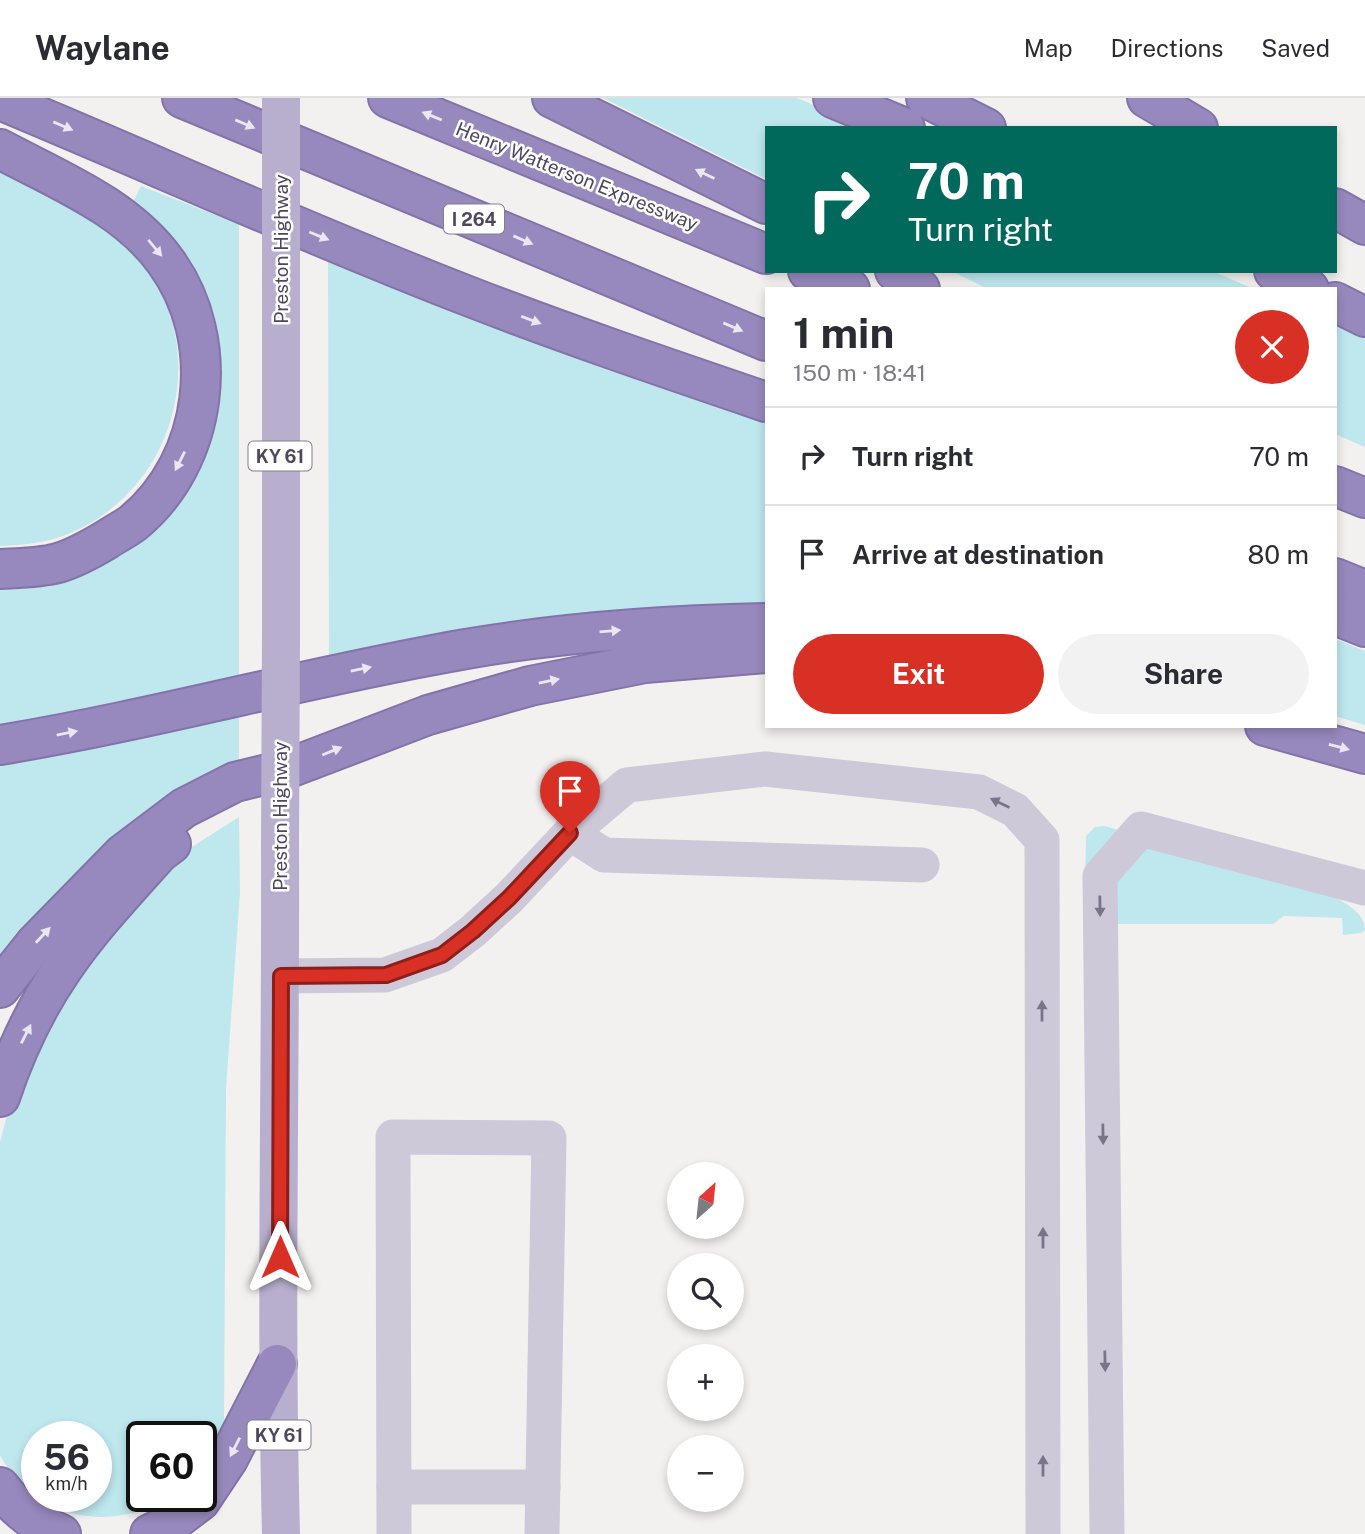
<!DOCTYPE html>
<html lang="en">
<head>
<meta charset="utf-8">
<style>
  body { margin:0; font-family:"Public Sans",sans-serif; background:#f2f2f3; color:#2b2b33; height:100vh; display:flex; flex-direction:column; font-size:26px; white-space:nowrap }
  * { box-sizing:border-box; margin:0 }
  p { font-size:23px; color:#7c7c81 }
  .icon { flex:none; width:38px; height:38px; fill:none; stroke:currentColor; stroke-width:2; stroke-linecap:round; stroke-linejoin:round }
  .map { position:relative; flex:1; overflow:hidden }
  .panel { position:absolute; left:765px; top:189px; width:572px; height:441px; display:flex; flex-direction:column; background:#fff; border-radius:0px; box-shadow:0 4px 10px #0003 }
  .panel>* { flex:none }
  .hud { position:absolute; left:765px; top:28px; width:572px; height:147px; border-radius:0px; box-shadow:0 4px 10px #0003; background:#00695c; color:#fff; overflow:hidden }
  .needle { width:46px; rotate:27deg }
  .fabs { position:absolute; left:667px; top:1064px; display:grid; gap:14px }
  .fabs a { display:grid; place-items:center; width:77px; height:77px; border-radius:50%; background:#fff; box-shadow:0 4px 10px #0003; font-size:35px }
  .speed { position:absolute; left:21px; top:1323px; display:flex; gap:14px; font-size:35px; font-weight:700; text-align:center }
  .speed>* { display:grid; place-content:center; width:91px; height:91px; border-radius:50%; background:#fff; box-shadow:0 4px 10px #0003; line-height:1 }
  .speed small { font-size:18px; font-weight:400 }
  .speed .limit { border:4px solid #111; border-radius:10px; background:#fff; color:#111 }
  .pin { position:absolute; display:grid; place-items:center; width:60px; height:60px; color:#fff; margin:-72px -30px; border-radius:50% 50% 50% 0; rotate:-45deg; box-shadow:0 0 7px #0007 }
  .pin .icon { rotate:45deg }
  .me { position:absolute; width:77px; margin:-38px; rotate:0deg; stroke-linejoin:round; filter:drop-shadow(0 0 5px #0008) }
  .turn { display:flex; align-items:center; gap:24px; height:147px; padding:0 28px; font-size:32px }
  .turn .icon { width:91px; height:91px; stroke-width:2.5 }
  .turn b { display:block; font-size:49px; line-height:60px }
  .round { display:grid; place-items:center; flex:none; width:74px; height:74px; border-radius:37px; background:#f2f2f3 }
  .headline { display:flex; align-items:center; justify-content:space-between; height:119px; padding:0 28px }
  h1 { font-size:42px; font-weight:700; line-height:52px }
  .cta { display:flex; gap:14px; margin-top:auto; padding:14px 28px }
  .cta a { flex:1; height:80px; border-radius:42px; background:#d93025; color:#fff; font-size:28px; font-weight:700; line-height:80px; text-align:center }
  .cta a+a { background:#f2f2f3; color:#2b2b33 }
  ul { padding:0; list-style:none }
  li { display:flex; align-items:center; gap:21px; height:98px; padding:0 28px; border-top:2px solid #e1e1e2 }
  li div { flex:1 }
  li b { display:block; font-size:26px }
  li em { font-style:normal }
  header { display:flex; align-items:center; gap:42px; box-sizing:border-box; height:98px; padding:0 35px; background:#fff; border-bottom:2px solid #e1e1e2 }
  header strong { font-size:33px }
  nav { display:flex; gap:38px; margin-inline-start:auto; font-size:24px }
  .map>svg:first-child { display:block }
  .green { fill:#bee7ee; fill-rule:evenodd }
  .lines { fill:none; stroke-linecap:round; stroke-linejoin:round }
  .highway-casing { stroke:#8373a9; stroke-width:42 }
  .minor { stroke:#cdc9d9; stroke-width:35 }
  .major { stroke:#b7afcd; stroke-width:38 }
  .highway { stroke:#9788bd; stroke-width:38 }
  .major-bridge { stroke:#b7afcd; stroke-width:38 }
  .oneway { fill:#eae7f2 }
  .oneway2 { fill:#7a7488 }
  .route-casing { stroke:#8d1f18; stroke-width:18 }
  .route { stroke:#d93025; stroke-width:12 }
  .labels { text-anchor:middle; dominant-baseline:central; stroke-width:5; stroke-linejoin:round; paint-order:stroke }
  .shield { fill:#fff; stroke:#827e8d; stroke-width:2 }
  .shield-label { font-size:18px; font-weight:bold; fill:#4d475c }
  .street-label { font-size:19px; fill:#4d475c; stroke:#fff }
</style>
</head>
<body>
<header>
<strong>Waylane</strong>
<nav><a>Map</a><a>Directions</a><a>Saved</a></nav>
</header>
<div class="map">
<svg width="1365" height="1436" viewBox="0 0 1365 1436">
  <rect width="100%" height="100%" fill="#f2f1ef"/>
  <!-- green -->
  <g class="green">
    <polygon points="603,0 797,0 868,30 766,30 766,81"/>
    <path d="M0 72C50 97 107 118 143 163 160 184 169 210 175 236 191 319 147 404 68 436 47 445 23 447 0 448Z"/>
    <path d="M141 88 239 126V580L0 629V488L37 486 206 349C239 253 213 164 134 102Z"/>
    <polygon points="328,162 766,320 766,513 329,564"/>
    <polygon points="951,173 1212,173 1254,191 988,191"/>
    <polygon points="1335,226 1365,241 1365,349 1335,336"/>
    <polygon points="1335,541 1365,553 1365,627 1335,618"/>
    <polygon points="239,614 239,664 0,867 0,665"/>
    <path d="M239 719 240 794 226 990 224 1327 201 1368V1339H142V1398H172C112 1436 35 1422 0 1357V1044L9 1010 86 854 187 752ZM37 1339H96V1398H37Z"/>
    <path d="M1105 728 1318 791C1334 799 1365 811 1365 832L1360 835 1343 837 1342 820 1284 818 1273 826H1088L1085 787 1086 738 1095 729Z"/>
  </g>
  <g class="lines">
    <!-- highway casing -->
    <g class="highway-casing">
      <g id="highway">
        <polyline points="182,0 766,243"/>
        <polyline points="388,0 766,156"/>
        <polyline points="552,0 766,106"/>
        <polyline points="833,0 905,30"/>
        <polyline points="926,0 986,30"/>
        <polyline points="1147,0 1198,30"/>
        <path d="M0 2C156 67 310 137 468 198 566 236 666 270 766 304"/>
        <path d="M0 51C58 82 127 109 166 164 223 242 209 363 133 425 125 431 115 436 106 442 91 451 75 460 58 465 39 470 19 470 0 471"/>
        <polyline points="1335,110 1365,127"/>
        <polyline points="808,173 850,191"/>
        <polyline points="895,173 920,191"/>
        <polyline points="1274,173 1309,191"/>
        <polyline points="1335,204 1365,219"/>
        <polyline points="1335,388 1365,400"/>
        <polyline points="1335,480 1365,492"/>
        <polyline points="1335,517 1365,529"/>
        <polyline points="1265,628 1365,656"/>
        <path d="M0 647C157 621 310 578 466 551 565 534 666 527 766 525"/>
        <polyline points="0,890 35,846 123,756 184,710 235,684 284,672 428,617 530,588 645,565 766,555"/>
        <path d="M0 999C15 954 36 909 63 870 91 829 126 792 159 755L171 746"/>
        <path d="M0 1389C17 1412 35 1425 61 1436"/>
        <polyline points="150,1436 167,1428 200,1403 228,1361 277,1266"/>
      </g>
    </g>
    <!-- minor -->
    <g class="minor">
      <polyline points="570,735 604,757 922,767"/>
      <polyline points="280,878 385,877 442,857 473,833 509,800 570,735 627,687 765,671 979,694 1015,712 1042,742 1043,1436"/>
      <polyline points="394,1389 543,1389"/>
      <polyline points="394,1436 393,1039 549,1040 542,1436"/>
      <polyline points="1107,1436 1100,778 1141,731 1365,790"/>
    </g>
    <!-- major -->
    <g class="major">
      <polyline points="281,178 281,539"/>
      <path d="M280 745C281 975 275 1206 281 1436"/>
    </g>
    <!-- highway -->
    <use href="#highway" class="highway"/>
    <!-- major-bridge -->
    <g class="major-bridge">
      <polyline points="281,178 281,0"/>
      <polyline points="280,745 281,539"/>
    </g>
  </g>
  <!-- one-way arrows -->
  <defs><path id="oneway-solid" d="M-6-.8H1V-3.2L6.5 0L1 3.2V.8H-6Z" transform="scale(1.75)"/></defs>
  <g class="oneway">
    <use href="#oneway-solid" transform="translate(432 18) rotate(-158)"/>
    <use href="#oneway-solid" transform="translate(245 26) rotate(23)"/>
    <use href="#oneway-solid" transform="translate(63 28) rotate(23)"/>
    <use href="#oneway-solid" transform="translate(705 76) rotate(-154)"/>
    <use href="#oneway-solid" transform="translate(319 138) rotate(22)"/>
    <use href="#oneway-solid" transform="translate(523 142) rotate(23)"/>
    <use href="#oneway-solid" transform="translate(155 150) rotate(50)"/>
    <use href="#oneway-solid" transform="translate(531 222) rotate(21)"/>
    <use href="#oneway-solid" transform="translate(733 229) rotate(23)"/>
    <use href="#oneway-solid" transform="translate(180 363) rotate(117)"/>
    <use href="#oneway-solid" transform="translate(610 533) rotate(-5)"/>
    <use href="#oneway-solid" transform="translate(361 571) rotate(-11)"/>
    <use href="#oneway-solid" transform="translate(549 583) rotate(-12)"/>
    <use href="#oneway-solid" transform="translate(67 635) rotate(-11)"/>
    <use href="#oneway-solid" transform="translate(1339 649) rotate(15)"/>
    <use href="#oneway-solid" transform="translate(332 653) rotate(-22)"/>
    <use href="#oneway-solid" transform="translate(43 837) rotate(-47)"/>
    <use href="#oneway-solid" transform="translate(26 936) rotate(-63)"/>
    <use href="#oneway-solid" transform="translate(235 1349) rotate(117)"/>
  </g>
  <g class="oneway2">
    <use href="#oneway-solid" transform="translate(1000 705) rotate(-154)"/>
    <use href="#oneway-solid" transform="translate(1100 808) rotate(89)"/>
    <use href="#oneway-solid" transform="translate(1042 913) rotate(-90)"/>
    <use href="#oneway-solid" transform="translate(1103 1036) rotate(89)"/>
    <use href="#oneway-solid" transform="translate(1043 1140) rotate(-90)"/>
    <use href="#oneway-solid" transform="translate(1105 1263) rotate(89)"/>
    <use href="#oneway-solid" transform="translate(1043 1368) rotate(-90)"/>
  </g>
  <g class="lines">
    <!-- route casing -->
    <g class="route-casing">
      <polyline id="route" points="280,1159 281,878 386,877 442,857 473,833 509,800 570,735"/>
    </g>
    <!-- route -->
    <use href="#route" class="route"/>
  </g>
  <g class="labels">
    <!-- shield labels -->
    <g class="shield">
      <rect x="444" y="106.5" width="60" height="29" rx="5"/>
      <rect x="248.5" y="343.5" width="63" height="29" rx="5"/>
      <rect x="247.5" y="1322.5" width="63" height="29" rx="5"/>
    </g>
    <g class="shield-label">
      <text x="474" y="121">I 264</text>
      <text x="280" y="358">KY 61</text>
      <text x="279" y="1337">KY 61</text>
    </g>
    <!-- street labels -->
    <g class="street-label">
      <text transform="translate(577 78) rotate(22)">Henry Watterson Expressway</text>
      <text transform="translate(281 151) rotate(-90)">Preston Highway</text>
      <text transform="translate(280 718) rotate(-90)">Preston Highway</text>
    </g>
  </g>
</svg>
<div class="fabs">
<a><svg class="needle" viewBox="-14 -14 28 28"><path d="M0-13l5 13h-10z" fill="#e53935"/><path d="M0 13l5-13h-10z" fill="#7c7c81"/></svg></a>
<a><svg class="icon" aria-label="search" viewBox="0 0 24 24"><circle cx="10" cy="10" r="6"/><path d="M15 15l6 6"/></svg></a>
<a>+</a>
<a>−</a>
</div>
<div class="speed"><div>56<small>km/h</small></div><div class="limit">60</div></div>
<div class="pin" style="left:570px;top:735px;background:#d93025"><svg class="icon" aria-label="arrive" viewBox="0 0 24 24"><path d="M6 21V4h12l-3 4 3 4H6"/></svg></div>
<svg class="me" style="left:280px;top:1159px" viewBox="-20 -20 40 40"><path d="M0-17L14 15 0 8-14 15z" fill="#d93025" stroke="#fff" stroke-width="4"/></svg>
<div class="hud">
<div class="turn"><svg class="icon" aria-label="right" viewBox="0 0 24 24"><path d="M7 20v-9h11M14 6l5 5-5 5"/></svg><div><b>70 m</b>Turn right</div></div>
</div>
<section class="panel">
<div class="headline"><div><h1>1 min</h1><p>150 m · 18:41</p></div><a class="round" style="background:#d93025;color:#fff"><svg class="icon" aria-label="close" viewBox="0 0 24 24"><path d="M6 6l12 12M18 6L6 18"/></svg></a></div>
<ul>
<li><svg class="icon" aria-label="right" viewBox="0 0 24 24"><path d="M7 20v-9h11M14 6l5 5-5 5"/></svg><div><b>Turn right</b></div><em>70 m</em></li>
<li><svg class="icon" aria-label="arrive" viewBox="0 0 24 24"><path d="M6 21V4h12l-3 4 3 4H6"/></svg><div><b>Arrive at destination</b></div><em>80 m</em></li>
</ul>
<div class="cta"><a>Exit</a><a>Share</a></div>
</section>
</div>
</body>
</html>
